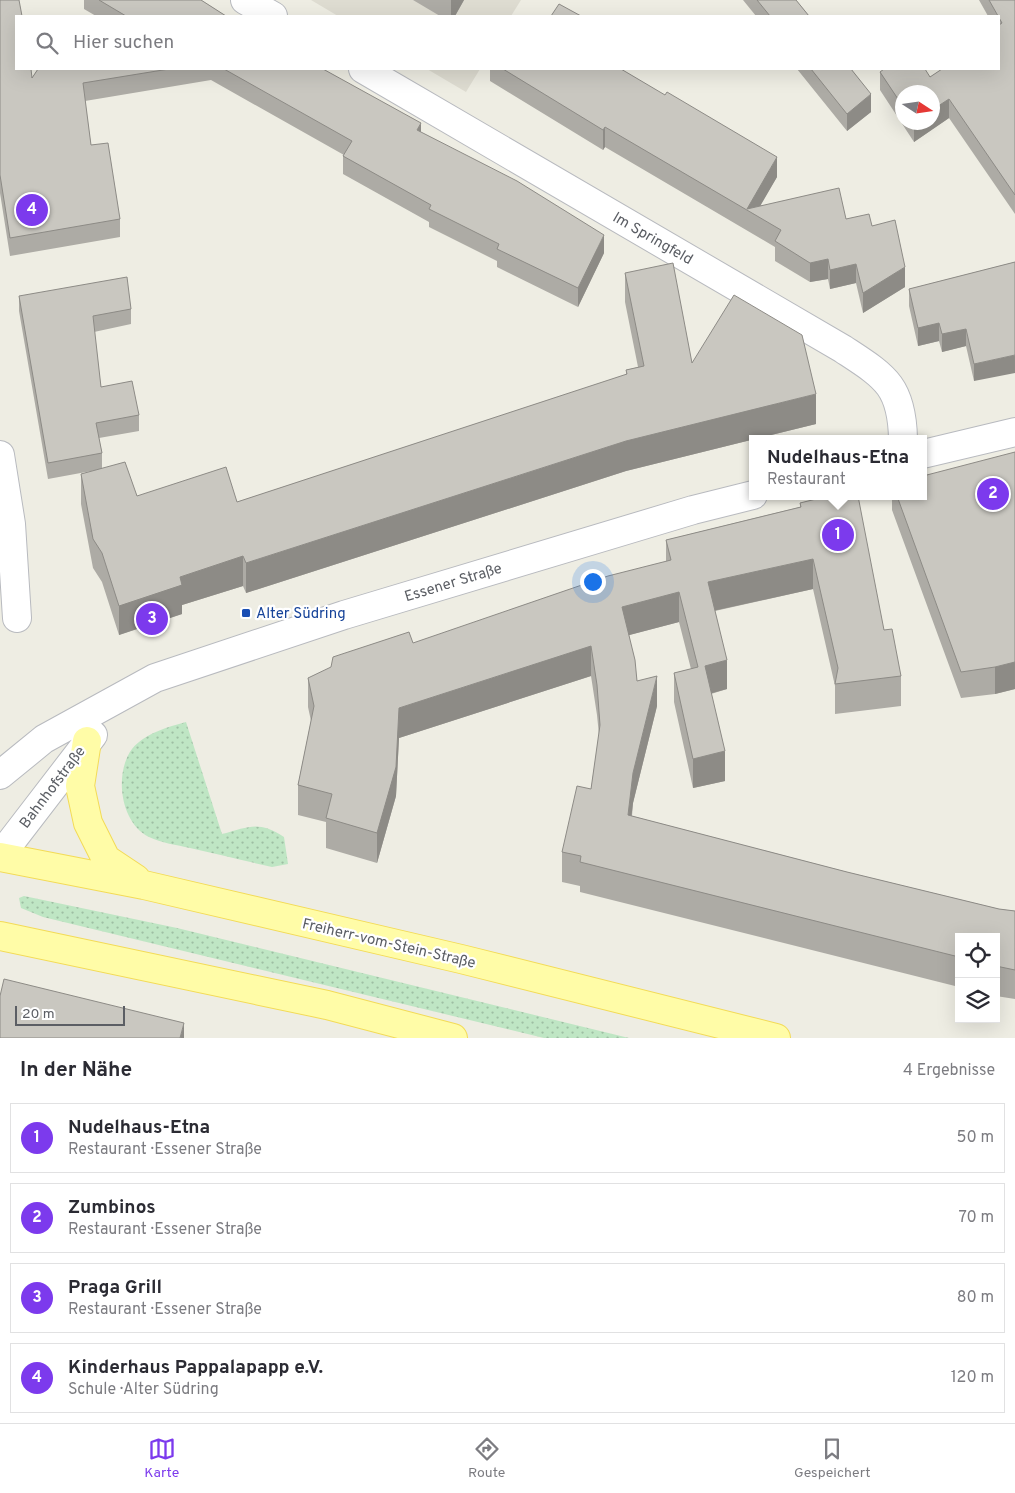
<!DOCTYPE html>
<html lang="de">
<head>
<meta charset="utf-8">
<style>
  :root { --surface:#fff; --page:#f2f2f3; --text:#2b2b33; --muted:#7c7c81; --line:#e1e1e2; --accent:#7c3aed }
  body { margin:0; font-family:Overpass,sans-serif; background:var(--page); color:var(--text) }
  .controls { position:absolute; right:15px; bottom:15px; display:grid; overflow:hidden; border-radius:0px; box-shadow:0 5px 20px #0002 }
  .controls button { width:45px; height:45px; display:grid; place-items:center; padding:0; border:0; border-bottom:1px solid var(--line); background:var(--surface); color:var(--text); font:25px sans-serif }
  .compass { position:absolute; left:895px; top:85px; width:45px; height:45px; border-radius:50%; background:var(--surface); box-shadow:0 5px 20px #0002; rotate:102deg }
  .scale { position:absolute; left:15px; bottom:12px; width:110px; box-sizing:border-box; padding-left:5px; border:2px solid #5b5e64; border-top:0; font-size:14px; line-height:18px; white-space:nowrap; color:#5b5e64; -webkit-text-stroke:4px #fff; paint-order:stroke }
  .you { position:absolute; left:592px; top:581px; width:18px; height:18px; margin:-12px; border:4px solid #fff; border-radius:50%; background:#1a73e8; box-shadow:0 0 0 8px #1a73e833 }
  .badge { display:grid; place-items:center; width:32px; height:32px; border-radius:50%; background:var(--accent); color:#fff; font-size:16px; font-weight:700 }
  .pin { position:absolute; translate:-50% -50%; border:2px solid #fff; box-shadow:0 1px 5px #0006 }
  .popup { position:absolute; left:749px; top:435px; width:178px; height:65px; box-sizing:border-box; display:grid; place-content:center; border-radius:0px; background:var(--surface); filter:drop-shadow(0 1px 4px #0005); font-size:16px; white-space:nowrap; color:var(--muted) }
  .popup b { font-size:19px; color:var(--text) }
  .popup::after { content:''; position:absolute; left:50%; top:100%; margin-left:-10px; border:10px solid transparent; border-top-color:var(--surface) }
  .list { margin:0; padding:0; list-style:none }
  h2 { display:flex; justify-content:space-between; align-items:center; height:65px; margin:0; padding:0 20px; font-size:21px }
  h2 small { font-size:16px; font-weight:400; color:var(--muted) }
  .list li { display:grid; grid-template-columns:32px 1fr auto; gap:15px; align-items:center; box-sizing:border-box; height:70px; margin:0 10px 10px; padding:0 10px; border:1px solid var(--line); border-radius:0px }
  .list b { display:block; font-size:19px; white-space:nowrap }
  .list p { margin:0; font-size:16px; white-space:nowrap; color:var(--muted) }
  .list em { font-size:16px; font-style:normal; color:var(--muted) }
  .icon { flex:none; width:28px; height:28px; fill:none; stroke:currentColor; stroke-width:2; stroke-linecap:round; stroke-linejoin:round }
  .map { position:relative; flex:none; width:1015px; height:1038px; overflow:hidden }
  .search { position:absolute; background:var(--surface); box-shadow:0 5px 20px #0002; left:15px; right:15px; top:15px; height:55px; display:flex; align-items:center; gap:12px; box-sizing:border-box; padding:0 18px; border-radius:0px; color:var(--muted); font-size:19px }
  .sheet { height:385px; background:var(--surface) }
  nav { display:flex; justify-content:space-around; align-items:center; box-sizing:border-box; height:70px; border-top:1px solid var(--line); background:var(--surface); font-size:14px; color:var(--muted) }
  nav a { display:grid; justify-items:center; gap:2px }
  nav .on { color:var(--accent) }
  .map>svg:first-child { display:block }
  .education { fill:#dedcd1 }
  .grass { fill:url(#grass-dots) }
  .lines { fill:none; stroke-linecap:round; stroke-linejoin:round }
  .minor-casing { stroke:#b8babf; stroke-width:30 }
  .primary-casing { stroke:#f3db57; stroke-width:30 }
  .minor { stroke:#fff; stroke-width:28 }
  .primary { stroke:#fffca7; stroke-width:28 }
  .wall { fill:#adaba5; fill-rule:evenodd }
  .shaded-wall { fill:#8d8b86 }
  .building { fill:#c9c7c0; stroke:#8d8b86 }
  .transit-dot { fill:#1a4fb4; stroke:#fff; stroke-width:2 }
  .labels { text-anchor:middle; stroke-width:4.5; stroke-linejoin:round; paint-order:stroke }
  .street-label { font-size:15px; fill:#5b5e64; stroke:#fff }
  .transit-label { font-size:15px; fill:#164399; stroke:#fff; text-anchor:start }
</style>
</head>
<body>
<div class="map">
<svg width="1015" height="1038" viewBox="0 0 1015 1038">
  <defs>
    <pattern id="grass-dots" width="8" height="8" patternUnits="userSpaceOnUse" patternTransform="scale(1.25)"><rect width="8" height="8" fill="#bfe6c4"/><path d="M2 2h.1M6 6h.1" fill="none" stroke="#9ebea3" stroke-width="1.8" stroke-linecap="round"/></pattern>
  </defs>
  <rect width="100%" height="100%" fill="#eeede3"/>
  <path class="education" d="M 311,0 L 521,0 L 511,16 L 338,16 Z
    M 427,69 L 480,69 L 466,92 Z"/>
  <path class="grass" d="M 186,722 L 222,834 C 249,827 258,820 284,837 L 288,864 L 272,867 C 245,861 217,854 190,848 C 177,845 161,843 149,837 C 120,823 114,773 132,749 C 145,733 168,727 186,722 Z
    M 24,896 L 177,928 L 629,1038 L 544,1038 L 43,917 L 21,908 L 19,898 Z"/>
  <g class="lines">
    <g class="minor-casing">
      <path id="minor" d="M 245,0 L 273,16
        M 363,69 L 843,349 C 884,376 902,385 903,439
        M 923,454 L 1015,432
        M 0,455 L 11,524 L 17,618
        M 0,775 L 44,739 L 155,678 L 344,615 L 693,510 L 753,495
        M 0,856 L 93,735"/>
    </g>
    <g class="primary-casing">
      <path id="primary" d="M 87,741 L 80,786 L 88,823 L 106,859 L 136,879
        M 0,857 L 144,885 L 461,959 L 776,1038
        M 0,936 L 327,1005 L 453,1038"/>
    </g>
    <use href="#minor" class="minor"/>
    <use href="#primary" class="primary"/>
  </g>
  <path class="wall" d="M 0,0 L 32,78 L 38,69 L 323,69 L 604,253 L 578,307 L 497,267 L 497,261 L 429,227 L 429,222 L 343,174 L 343,156 L 344,155 L 211,80 L 85,101 L 91,145 L 120,219 L 120,237 L 10,256 L 0,193 Z
    M 84,0 L 201,0 L 226,16 L 96,16 L 84,9 Z
    M 413,0 L 464,0 L 455,16 L 440,16 Z
    M 743,0 L 796,0 L 809,16 L 756,16 Z
    M 979,0 L 1015,0 L 1015,214 L 949,118 L 914,142 L 880,90 L 880,72 L 930,77 L 999,69 L 999,16 L 988,16 ZM 902,92 L 932,122 L 902,122 Z
    M 490,69 L 621,69 L 777,177 L 760,205 L 846,219 L 872,226 L 905,287 L 863,313 L 856,283 L 830,289 L 828,279 L 810,282 L 775,261 L 775,247 L 605,147 L 603,150 L 490,81 Z
    M 797,69 L 851,69 L 871,112 L 847,131 Z
    M 1015,262 L 974,381 L 966,346 L 942,352 L 939,341 L 918,346 L 909,306 L 909,289 Z
    M 625,273 L 692,363 L 816,424 L 626,471 L 246,593 L 243,586 L 182,605 L 182,614 L 119,635 L 102,582 L 93,568 L 81,504 L 81,474 L 97,470 L 48,479 L 19,311 L 19,296 L 131,309 L 131,324 L 94,332 L 101,387 L 139,415 L 139,431 L 99,438 L 102,453 L 102,469 L 137,496 L 237,502 L 626,375 L 626,370 L 638,367 L 625,302 Z
    M 1015,452 L 1015,689 L 995,694 L 961,698 L 892,510 L 892,496 L 923,496 Z
    M 800,503 L 884,630 L 901,676 L 901,706 L 835,714 L 835,686 L 813,589 L 715,611 L 727,689 L 711,694 L 725,781 L 693,788 L 674,702 L 674,673 L 691,669 L 679,622 L 629,635 L 637,681 L 657,706 L 633,803 L 632,816 L 847,872 L 999,909 L 1015,911 L 1015,999 L 996,996 L 996,937 L 959,937 L 959,987 L 580,892 L 580,886 L 562,882 L 562,852 L 591,789 L 599,735 L 597,715 L 591,676 L 399,738 L 396,796 L 377,863 L 326,848 L 326,822 L 298,815 L 298,785 L 311,721 L 308,707 L 308,678 L 666,562 L 666,540 L 800,507 Z"/>
  <path class="shaded-wall" d="M 451,0 L 464,0 L 455,16 L 451,16 Z
    M 871,94 L 871,112 L 847,131 L 847,114 Z
    M 949,99 L 949,118 L 914,142 L 914,123 L 932,122 L 932,110 Z
    M 421,123 L 421,141 L 417,130 Z
    M 605,127 L 605,147 L 603,150 L 603,130 Z
    M 777,157 L 777,177 L 755,215 L 747,209 Z
    M 604,235 L 604,253 L 578,307 L 578,288 Z
    M 828,259 L 828,279 L 810,282 L 810,263 Z
    M 856,264 L 856,283 L 830,289 L 830,270 Z
    M 905,267 L 905,287 L 863,313 L 863,293 Z
    M 939,323 L 939,341 L 918,346 L 918,328 Z
    M 966,329 L 966,346 L 942,352 L 942,334 Z
    M 1015,355 L 1015,373 L 974,381 L 974,364 Z
    M 816,394 L 816,424 L 626,471 L 246,593 L 246,563 L 626,441 Z
    M 243,556 L 243,586 L 182,605 L 182,614 L 119,635 L 119,606 L 180,577 Z
    M 813,559 L 813,589 L 708,612 L 708,582 Z
    M 679,592 L 679,622 L 622,637 L 622,607 Z
    M 591,646 L 591,676 L 399,738 L 396,796 L 377,863 L 377,833 L 399,708 Z
    M 727,660 L 727,689 L 705,695 L 705,666 Z
    M 1015,662 L 1015,689 L 995,694 L 995,667 Z
    M 657,676 L 657,706 L 633,803 L 628,845 L 628,815 L 633,773 Z
    M 725,751 L 725,781 L 693,788 L 693,759 Z
    M 184,1023 L 184,1038 L 180,1038 Z"/>
  <path class="building" d="M 0,0 L 19,0 L 22,16 L 16,16 L 16,69 L 31,69 L 32,78 L 38,69 L 169,69 L 83,83 L 91,145 L 108,143 L 120,219 L 10,238 L 0,175 Z
    M 99,0 L 201,0 L 226,16 L 126,16 Z
    M 757,0 L 796,0 L 809,16 L 770,16 Z
    M 989,0 L 1015,0 L 1015,195 L 949,99 L 932,110 L 932,92 L 902,92 L 902,105 L 880,72 L 884,69 L 925,69 L 930,77 L 942,69 L 999,69 L 999,25 L 1002,23 Z
    M 559,4 L 581,16 L 551,16 Z
    M 224,69 L 323,69 L 421,123 L 417,130 L 517,181 L 604,235 L 578,288 L 497,249 L 499,244 L 429,209 L 431,205 L 343,156 L 352,141 Z
    M 503,69 L 621,69 L 665,95 L 667,92 L 777,157 L 747,209 L 839,188 L 846,219 L 869,214 L 872,226 L 895,220 L 905,267 L 863,293 L 856,264 L 830,270 L 828,259 L 810,263 L 775,241 L 781,230 L 605,127 L 603,130 Z
    M 811,69 L 851,69 L 871,94 L 847,114 Z
    M 1015,262 L 1015,355 L 974,364 L 966,329 L 942,334 L 939,323 L 918,328 L 909,289 Z
    M 673,263 L 692,363 L 734,295 L 802,335 L 816,394 L 626,441 L 246,563 L 243,556 L 180,577 L 182,585 L 119,606 L 102,553 L 93,539 L 81,474 L 125,462 L 137,496 L 226,467 L 237,502 L 627,374 L 626,370 L 644,366 L 625,273 Z
    M 127,277 L 131,309 L 93,316 L 101,387 L 132,381 L 139,415 L 96,423 L 102,453 L 48,463 L 19,296 Z
    M 1015,452 L 1015,662 L 995,667 L 961,672 L 897,496 L 923,496 L 923,476 Z
    M 828,496 L 858,496 L 884,630 L 892,629 L 901,676 L 835,684 L 838,668 L 813,559 L 708,582 L 727,660 L 705,666 L 725,751 L 693,759 L 674,673 L 698,667 L 679,592 L 622,607 L 635,660 L 637,681 L 657,676 L 633,773 L 628,815 L 847,872 L 999,909 L 1015,911 L 1015,970 L 996,966 L 996,937 L 959,937 L 959,957 L 580,862 L 581,856 L 562,852 L 577,786 L 591,789 L 600,725 L 597,685 L 591,646 L 399,708 L 396,767 L 377,833 L 326,818 L 332,794 L 298,785 L 314,706 L 308,678 L 331,667 L 333,657 L 409,632 L 413,643 L 608,576 L 671,560 L 666,540 L 801,507 L 800,503 Z
    M 4,979 L 184,1023 L 180,1038 L 0,1038 L 0,996 Z"/>
  <rect class="transit-dot" x="241" y="608" width="10" height="10" rx="2.5"/>
  <g class="labels">
    <g class="street-label">
      <text transform="translate(653 238) rotate(30)" y="5">Im Springfeld</text>
      <text transform="translate(453 582) rotate(-17)" y="5">Essener Straße</text>
      <text transform="translate(52 787) rotate(-53)" y="5">Bahnhofstraße</text>
      <text transform="translate(389 943) rotate(13)" y="5">Freiherr-vom-Stein-Straße</text>
    </g>
    <g class="transit-label">
      <text x="256" y="618">Alter Südring</text>
    </g>
  </g>
</svg>
<div class="controls">
<button><svg class="icon" aria-label="locate" viewBox="0 0 24 24"><circle cx="12" cy="12" r="6"/><path d="M12 2v4M12 18v4M2 12h4M18 12h4"/></svg></button>
<button><svg class="icon" aria-label="layers" viewBox="0 0 24 24"><path d="M12 4l9 5-9 5-9-5zM3 14l9 5 9-5"/></svg></button>
</div>
<svg class="compass" viewBox="-18 -18 36 36"><path d="M0-13l5 13h-10z" fill="#e53935"/><path d="M0 13l5-13h-10z" fill="#7c7c81"/></svg>
<div class="scale">20 m</div>
<div class="you"></div>
<div class="pin badge" style="left:838px;top:535px">1</div>
<div class="popup"><b>Nudelhaus-Etna</b>Restaurant</div>
<div class="pin badge" style="left:993px;top:494px">2</div>
<div class="pin badge" style="left:152px;top:619px">3</div>
<div class="pin badge" style="left:32px;top:210px">4</div>
<div class="search"><svg class="icon" aria-label="search" viewBox="0 0 24 24"><circle cx="10" cy="10" r="6"/><path d="M15 15l6 6"/></svg>Hier suchen</div>
</div>
<section class="sheet">
<h2>In der Nähe<small>4 Ergebnisse</small></h2>
<ul class="list">
<li><span class="badge">1</span><div><b>Nudelhaus-Etna</b><p>Restaurant · Essener Straße</p></div><em>50 m</em></li>
<li><span class="badge">2</span><div><b>Zumbinos</b><p>Restaurant · Essener Straße</p></div><em>70 m</em></li>
<li><span class="badge">3</span><div><b>Praga Grill</b><p>Restaurant · Essener Straße</p></div><em>80 m</em></li>
<li><span class="badge">4</span><div><b>Kinderhaus Pappalapapp e.V.</b><p>Schule · Alter Südring</p></div><em>120 m</em></li>
</ul>
</section>
<nav>
<a class="on"><svg class="icon" aria-label="map" viewBox="0 0 24 24"><path d="M3 6l6-2 6 2 6-2v14l-6 2-6-2-6 2zM9 4v14M15 6v14"/></svg>Karte</a>
<a><svg class="icon" aria-label="directions" viewBox="0 0 24 24"><path d="M12 3l9 9-9 9-9-9zM9 14v-3h6M13 9l2 2-2 2"/></svg>Route</a>
<a><svg class="icon" aria-label="saved" viewBox="0 0 24 24"><path d="M7 4h10v16l-5-4-5 4z"/></svg>Gespeichert</a>
</nav>
</body>
</html>
